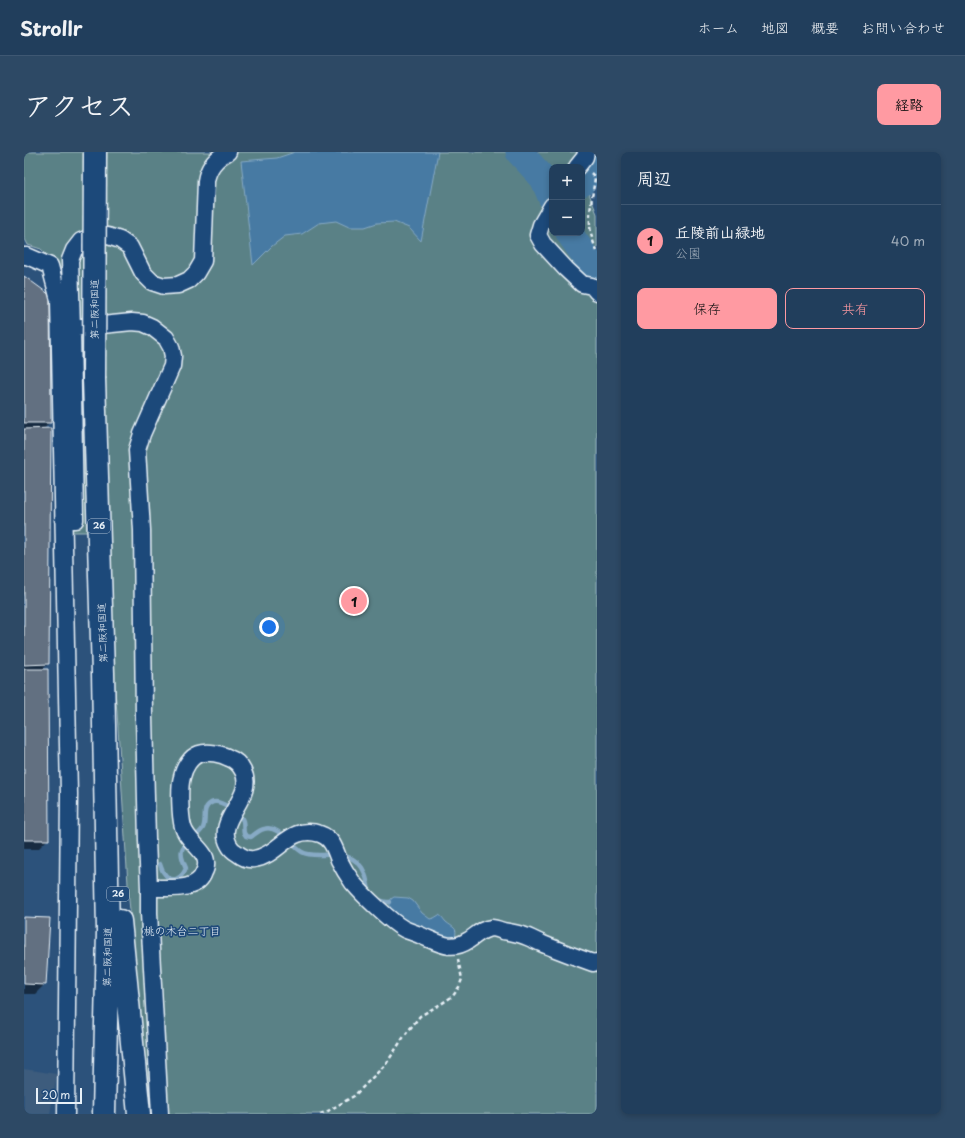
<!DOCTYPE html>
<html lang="ja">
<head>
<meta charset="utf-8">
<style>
  :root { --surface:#213e5c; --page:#2d4965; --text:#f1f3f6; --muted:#a2aebb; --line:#3e5772; --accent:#ff9aa2 }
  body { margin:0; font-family:"Playpen Sans","Klee One",sans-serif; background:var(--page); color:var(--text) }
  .controls { position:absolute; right:12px; top:12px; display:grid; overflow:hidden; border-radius:8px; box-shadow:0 2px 6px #0003 }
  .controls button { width:36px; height:36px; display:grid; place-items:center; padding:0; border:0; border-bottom:1px solid var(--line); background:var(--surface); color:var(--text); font:20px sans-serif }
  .scale { position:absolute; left:12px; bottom:10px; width:46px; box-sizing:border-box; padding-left:4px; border:2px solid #e8f1f8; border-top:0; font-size:11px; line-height:14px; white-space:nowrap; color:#e8f1f8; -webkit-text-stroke:3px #1f4a7a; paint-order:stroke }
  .you { position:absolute; left:245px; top:475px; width:14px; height:14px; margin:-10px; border:3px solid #fff; border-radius:50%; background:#1a73e8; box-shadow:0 0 0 6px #1a73e833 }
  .badge { display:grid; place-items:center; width:26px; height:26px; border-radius:50%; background:var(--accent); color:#111; font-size:13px; font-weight:700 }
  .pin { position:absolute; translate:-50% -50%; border:2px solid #fff; box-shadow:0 1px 4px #0006 }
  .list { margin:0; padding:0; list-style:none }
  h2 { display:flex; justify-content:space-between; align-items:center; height:52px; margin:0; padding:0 16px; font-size:17px }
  h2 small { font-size:13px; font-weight:400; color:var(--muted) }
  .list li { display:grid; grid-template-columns:26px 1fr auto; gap:12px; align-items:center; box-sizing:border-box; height:72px; padding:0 16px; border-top:1px solid var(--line) }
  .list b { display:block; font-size:15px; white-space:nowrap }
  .list p { margin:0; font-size:13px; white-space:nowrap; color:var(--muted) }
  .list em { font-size:13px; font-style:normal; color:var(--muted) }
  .actions { display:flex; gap:8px; padding:12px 16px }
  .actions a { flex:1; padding:9px 0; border:1px solid var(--accent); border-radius:8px; text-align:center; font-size:14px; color:var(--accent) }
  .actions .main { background:var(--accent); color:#111 }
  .map { position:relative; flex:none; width:573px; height:962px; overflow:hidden; border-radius:8px }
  header { display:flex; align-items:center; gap:24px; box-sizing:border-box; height:56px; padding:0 20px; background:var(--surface); border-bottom:1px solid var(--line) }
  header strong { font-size:19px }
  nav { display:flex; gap:22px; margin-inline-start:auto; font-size:14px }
  .intro { display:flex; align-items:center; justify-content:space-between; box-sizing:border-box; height:96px; padding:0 24px }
  h1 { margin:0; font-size:28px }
  .button { padding:10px 18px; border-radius:8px; background:var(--accent); color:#111; font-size:14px; font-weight:700 }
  main { display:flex; gap:24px; padding:0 24px }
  aside { flex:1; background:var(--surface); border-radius:8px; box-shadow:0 2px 6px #0003 }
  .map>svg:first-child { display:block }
  .built { fill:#3c5b7d }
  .green { fill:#5a8186; stroke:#a1b9bf }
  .water { fill:#467aa3; stroke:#87aac5 }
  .shadow { fill:#0007 }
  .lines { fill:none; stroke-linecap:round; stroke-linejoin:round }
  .stream { stroke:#87aac5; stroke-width:4.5 }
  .river { stroke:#467aa3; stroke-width:27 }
  .building { fill:#627081; stroke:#e8f1f8 }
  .minor-casing { stroke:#e8f1f8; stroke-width:19 }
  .highway-casing { stroke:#e8f1f8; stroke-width:25 }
  .path { stroke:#e8f1f8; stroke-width:2.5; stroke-dasharray:4 3; stroke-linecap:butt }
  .minor { stroke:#1f4a7a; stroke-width:16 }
  .highway { stroke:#1f4a7a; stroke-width:22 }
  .highway-bridge-casing { stroke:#e8f1f8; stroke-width:25; stroke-linecap:butt }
  .highway-bridge { stroke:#1f4a7a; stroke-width:22 }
  .labels { text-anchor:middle; stroke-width:3.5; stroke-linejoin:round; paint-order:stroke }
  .shield { fill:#1f4a7a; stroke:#acbfd2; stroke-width:1 }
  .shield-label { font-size:9px; font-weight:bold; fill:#e8f1f8 }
  .street-label { font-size:10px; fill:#e8f1f8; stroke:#1f4a7a }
  .neighbourhood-label { font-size:11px; fill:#e8f1f8; stroke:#1f4a7a }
</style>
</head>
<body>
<header>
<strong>Strollr</strong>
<nav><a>ホーム</a><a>地図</a><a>概要</a><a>お問い合わせ</a></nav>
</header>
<div class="intro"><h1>アクセス</h1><a class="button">経路</a></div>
<main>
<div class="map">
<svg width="573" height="962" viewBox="0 0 573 962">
  <rect width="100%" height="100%" fill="#2c527b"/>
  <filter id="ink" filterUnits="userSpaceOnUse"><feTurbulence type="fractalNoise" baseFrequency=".025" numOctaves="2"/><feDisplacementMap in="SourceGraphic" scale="8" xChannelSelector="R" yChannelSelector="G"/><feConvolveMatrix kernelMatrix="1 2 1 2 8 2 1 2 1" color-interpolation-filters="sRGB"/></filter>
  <g filter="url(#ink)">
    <path class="built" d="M 0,917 L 33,922 L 26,962 L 0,962 Z"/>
    <path class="green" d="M 0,0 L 558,0 L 554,15 L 528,15 L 528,81 L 558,81 L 558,24 L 573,62 L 573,962 L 128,962 L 127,951 L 122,921 L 105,748 L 93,560 L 89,518 L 84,380 L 46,380 L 38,125 L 32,112 L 17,97 L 4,93 L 0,85 Z"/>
    <path class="water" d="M 271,0 L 414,0 L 397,89 L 385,76 L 370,70 L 353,71 L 341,75 L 325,75 L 312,69 L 295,71 L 278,82 L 261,84 L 248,94 L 229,113 L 217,9 L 253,6 Z
      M 370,745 L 384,746 L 389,749 L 398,761 L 406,767 L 410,766 L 415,763 C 419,765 419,767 422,770 C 429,776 434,775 431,786 L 426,788 L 378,771 L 366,758 L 366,750 L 367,747 Z"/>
    <path class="shadow" d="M 0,125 L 26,270 L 19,278 L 24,512 L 18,518 L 24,687 L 14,697 L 0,697 Z
      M 0,766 L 21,832 L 11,842 L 0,842 Z"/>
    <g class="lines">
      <path class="stream" d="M 316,703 C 338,706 343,721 345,741
        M 136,712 C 137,715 138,719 140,721 C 148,733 158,726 162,716 C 160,711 156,704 158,698 C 160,690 174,685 179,676 C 183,668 177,656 187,651 C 195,646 217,661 219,669 C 220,673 219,678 220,681 L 222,684 L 227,685 C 231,682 235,678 240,677 C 254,672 267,694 278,700 C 287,705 299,702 309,703
        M 354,748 L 362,750 L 366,750"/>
      <path class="river" d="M 495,0 L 519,26 L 528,47
        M 558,31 L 569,13 L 570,0
        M 545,81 L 573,121"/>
    </g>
    <path class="building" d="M 0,124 L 26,143 L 27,271 L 0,271 Z
      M 27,276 L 25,512 L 0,513 L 0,277 Z
      M 0,517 L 24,517 L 25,688 L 0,688 Z
      M 0,765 L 26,766 L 22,833 L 0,832 Z"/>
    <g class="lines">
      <g class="minor-casing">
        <path id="minor" d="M 553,15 L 561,5 L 562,0
          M 528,54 L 517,73 L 514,83 L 519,92 L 542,117 L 558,132 L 568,134 L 573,140
          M 0,104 L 3,104 L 26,114 L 35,148 L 45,642 L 42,962
          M 48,176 L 46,108 L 50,98 L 57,89 L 67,85 L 84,84 L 96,88 L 106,95 L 119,121 L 128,130 L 140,134 L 154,133 L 165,128 L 172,121 L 179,109 L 182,29 C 184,16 192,6 204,0
          M 39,368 L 51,368 L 48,176 L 108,170 L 119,171 L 128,175 L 142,186 L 147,195 L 149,204 L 148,214 L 118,282 L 113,298 L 118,378 L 120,565 L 123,688 L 125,736 L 125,761 L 136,962
          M 125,736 C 143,735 173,741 180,720 C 183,715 183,707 179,702 C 173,693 162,686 159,675 C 156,664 155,635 158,625 C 160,616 166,605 175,602 C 184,599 198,602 205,606 C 211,608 216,613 219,619 C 232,646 190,667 205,693 C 207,697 209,699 213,701 C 218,705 224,708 230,707 C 256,703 265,672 296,682 C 308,686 311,697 315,708 C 319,716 324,724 329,731 C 339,743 367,770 380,777 C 386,780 392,781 398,784 C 415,791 427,800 445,788 C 453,783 457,777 468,776 C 471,776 476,778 479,779 C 485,780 492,781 498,783 C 505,785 512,789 519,792 C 536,799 552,805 569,811 L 573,810"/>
      </g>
      <g class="highway-casing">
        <path id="highway" d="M 70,227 L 79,521 L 84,779 L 80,962
          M 96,769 L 115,962"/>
      </g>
      <path class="path" d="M 567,21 L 571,25 C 568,52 560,72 573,99
        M 296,962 L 304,959 L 330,944 L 362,912 L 381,883 L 396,864 L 417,852 L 429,844 L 435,835 L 438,827 L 434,807"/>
      <use href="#minor" class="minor"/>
      <use href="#highway" class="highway"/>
      <g class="highway-bridge-casing">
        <path id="highway-bridge" d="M 70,227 L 71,0"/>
      </g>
      <use href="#highway-bridge" class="highway-bridge"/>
    </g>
  </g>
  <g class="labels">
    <g class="shield">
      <rect x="64" y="367" width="22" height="14" rx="3"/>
      <rect x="83" y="735" width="22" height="14" rx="3"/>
    </g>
    <g class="shield-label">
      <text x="75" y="377">26</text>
      <text x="94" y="745">26</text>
    </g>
    <g class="street-label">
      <text transform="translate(70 157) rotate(-90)" y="4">第二阪和国道</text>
      <text transform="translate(78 481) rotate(-92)" y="4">第二阪和国道</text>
      <text transform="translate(83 805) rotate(-89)" y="4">第二阪和国道</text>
    </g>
    <g class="neighbourhood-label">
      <text x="158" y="783">桃の木台二丁目</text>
    </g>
  </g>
</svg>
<div class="controls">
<button>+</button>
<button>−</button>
</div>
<div class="scale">20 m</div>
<div class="you"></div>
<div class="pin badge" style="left:330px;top:449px">1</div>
</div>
<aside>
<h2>周辺<small></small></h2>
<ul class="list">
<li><span class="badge">1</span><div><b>丘陵前山緑地</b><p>公園</p></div><em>40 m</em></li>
</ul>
<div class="actions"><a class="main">保存</a><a>共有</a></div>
</aside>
</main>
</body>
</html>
